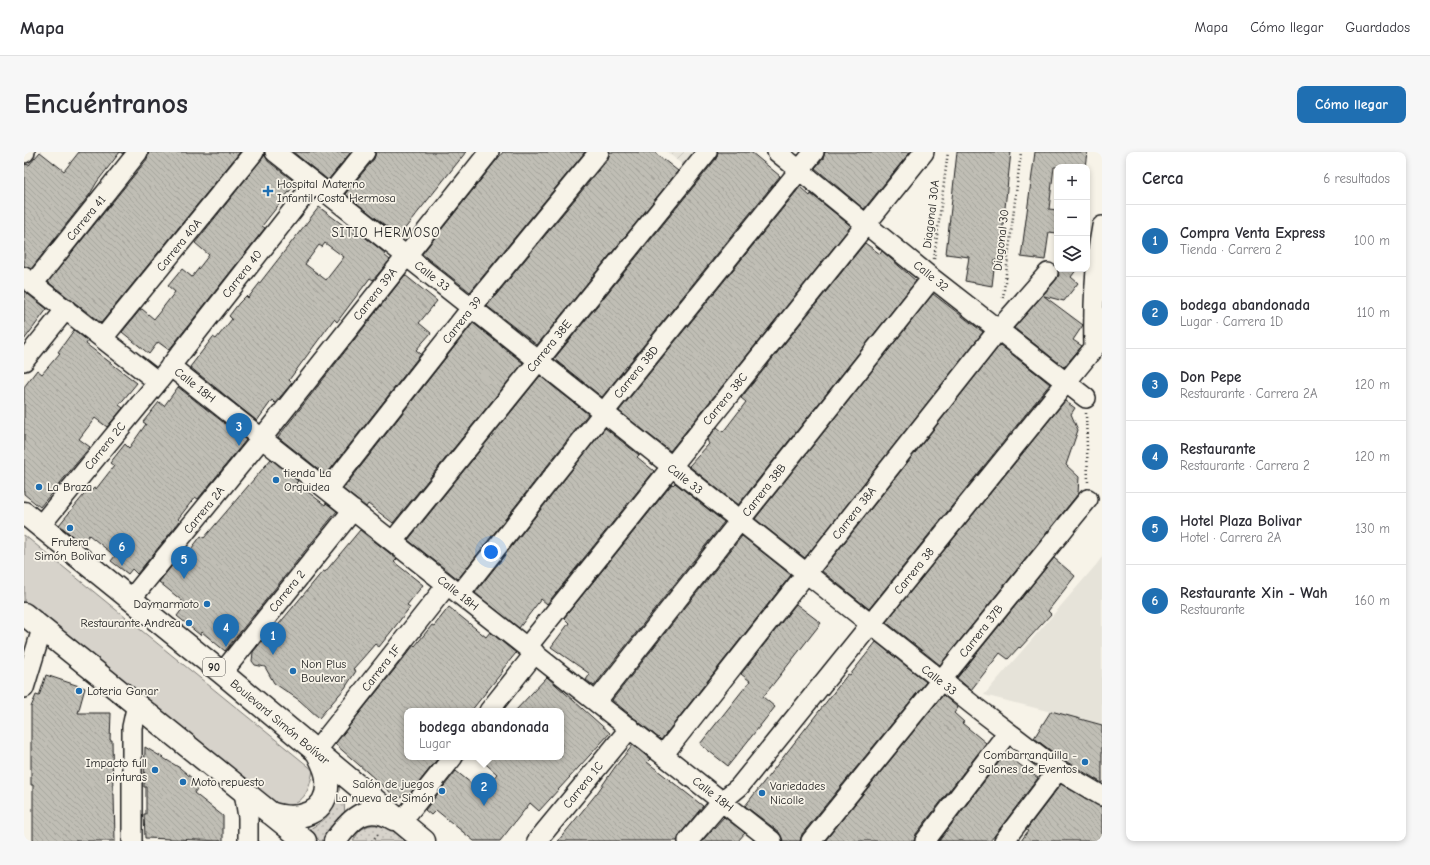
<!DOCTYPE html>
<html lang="es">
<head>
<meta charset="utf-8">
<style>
  :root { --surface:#fff; --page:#f7f7f7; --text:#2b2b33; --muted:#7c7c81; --line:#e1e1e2; --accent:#1f6fb2 }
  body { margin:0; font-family:"Comic Neue",sans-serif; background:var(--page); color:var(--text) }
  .controls { position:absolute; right:12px; top:12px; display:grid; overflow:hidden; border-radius:8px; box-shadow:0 2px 6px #0003 }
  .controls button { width:36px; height:36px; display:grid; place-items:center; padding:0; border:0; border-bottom:1px solid var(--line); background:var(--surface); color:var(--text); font:20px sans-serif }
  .you { position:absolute; left:467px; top:400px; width:14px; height:14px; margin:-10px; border:3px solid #fff; border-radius:50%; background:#1a73e8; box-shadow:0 0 0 6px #1a73e833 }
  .badge { display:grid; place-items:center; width:26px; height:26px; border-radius:50%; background:var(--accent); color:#fff; font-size:13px; font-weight:700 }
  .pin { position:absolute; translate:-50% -33px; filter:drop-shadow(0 1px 2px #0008) }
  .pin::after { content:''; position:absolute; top:21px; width:14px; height:12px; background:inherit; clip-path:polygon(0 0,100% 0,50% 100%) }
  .popup { position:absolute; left:380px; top:556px; width:160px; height:52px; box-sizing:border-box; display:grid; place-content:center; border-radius:8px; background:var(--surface); filter:drop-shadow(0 1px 3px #0005); font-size:13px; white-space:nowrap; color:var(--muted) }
  .popup b { font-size:15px; color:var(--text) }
  .popup::after { content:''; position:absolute; left:50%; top:100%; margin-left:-8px; border:8px solid transparent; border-top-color:var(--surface) }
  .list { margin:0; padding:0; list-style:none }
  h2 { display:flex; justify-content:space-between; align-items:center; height:52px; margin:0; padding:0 16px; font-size:17px }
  h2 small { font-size:13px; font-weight:400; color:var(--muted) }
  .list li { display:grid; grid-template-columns:26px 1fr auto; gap:12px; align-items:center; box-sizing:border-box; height:72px; padding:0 16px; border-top:1px solid var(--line) }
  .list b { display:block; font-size:15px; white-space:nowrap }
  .list p { margin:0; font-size:13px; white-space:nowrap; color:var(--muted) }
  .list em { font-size:13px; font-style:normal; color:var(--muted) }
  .icon { flex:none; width:22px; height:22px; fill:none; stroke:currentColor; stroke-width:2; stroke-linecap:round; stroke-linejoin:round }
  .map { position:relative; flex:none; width:1078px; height:689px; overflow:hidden; border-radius:8px }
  header { display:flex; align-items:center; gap:24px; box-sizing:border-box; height:56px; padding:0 20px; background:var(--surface); border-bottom:1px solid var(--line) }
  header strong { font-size:19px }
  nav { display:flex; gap:22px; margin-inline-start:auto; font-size:14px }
  .intro { display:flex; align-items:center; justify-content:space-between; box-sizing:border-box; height:96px; padding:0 24px }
  h1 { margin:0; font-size:28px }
  .button { padding:10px 18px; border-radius:8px; background:var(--accent); color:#fff; font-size:14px; font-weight:700 }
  main { display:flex; gap:24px; padding:0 24px }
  aside { flex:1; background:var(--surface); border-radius:8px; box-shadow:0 2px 6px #0003 }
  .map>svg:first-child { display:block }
  .built { fill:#e6e3d9 }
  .industrial { fill:url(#industrial-furrows) }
  .grass { fill:url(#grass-dots); stroke:#7a7874 }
  .park { fill:#d7d3cb; stroke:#7a7874 }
  .building { fill:url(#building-back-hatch); stroke:#1c1c1c; fill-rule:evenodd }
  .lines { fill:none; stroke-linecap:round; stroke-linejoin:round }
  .minor-casing { stroke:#1c1c1c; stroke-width:22 }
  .highway-casing { stroke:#1c1c1c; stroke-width:25 }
  .path { stroke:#1c1c1c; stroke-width:2.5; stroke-dasharray:1 3; stroke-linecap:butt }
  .minor { stroke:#f7f3e8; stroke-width:19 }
  .highway { stroke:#f7f3e8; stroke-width:22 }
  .poi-dot { fill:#1f6fb2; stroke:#f7f3e8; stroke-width:1.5 }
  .labels { text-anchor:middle; stroke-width:3.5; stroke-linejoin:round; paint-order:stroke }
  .shield { fill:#f7f3e8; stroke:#5e5c59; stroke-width:1 }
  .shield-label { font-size:11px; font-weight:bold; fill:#1c1c1c }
  .poi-label { font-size:12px; fill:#1c1c1c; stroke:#f7f3e8; text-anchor:start }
  .street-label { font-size:12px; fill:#1c1c1c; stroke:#f7f3e8 }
  .neighbourhood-label { font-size:13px; letter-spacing:1px; fill:#1c1c1c; stroke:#f7f3e8 }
</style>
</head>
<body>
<header>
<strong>Mapa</strong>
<nav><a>Mapa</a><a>Cómo llegar</a><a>Guardados</a></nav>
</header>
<div class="intro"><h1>Encuéntranos</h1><a class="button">Cómo llegar</a></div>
<main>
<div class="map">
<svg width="1078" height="689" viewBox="0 0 1078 689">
  <defs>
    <pattern id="industrial-furrows" width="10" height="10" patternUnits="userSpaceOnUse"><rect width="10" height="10" fill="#e6e3d9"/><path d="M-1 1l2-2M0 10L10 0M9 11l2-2" fill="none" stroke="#c5c2ba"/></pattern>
    <pattern id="grass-dots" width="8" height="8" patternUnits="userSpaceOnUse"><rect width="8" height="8" fill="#d7d3cb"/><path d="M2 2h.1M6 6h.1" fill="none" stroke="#b8b5ae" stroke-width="1.8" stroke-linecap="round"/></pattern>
    <pattern id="building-back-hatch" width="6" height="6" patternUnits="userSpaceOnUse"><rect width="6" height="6" fill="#c0beb5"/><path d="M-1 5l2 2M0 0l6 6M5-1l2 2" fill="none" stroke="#a4a39b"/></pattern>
  </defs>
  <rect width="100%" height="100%" fill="#f7f3e8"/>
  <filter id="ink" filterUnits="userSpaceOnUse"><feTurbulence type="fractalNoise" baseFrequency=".025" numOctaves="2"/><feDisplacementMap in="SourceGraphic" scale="8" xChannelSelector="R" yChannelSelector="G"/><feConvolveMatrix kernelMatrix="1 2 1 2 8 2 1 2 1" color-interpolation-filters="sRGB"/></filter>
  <g filter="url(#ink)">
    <path class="built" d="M 1078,405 L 1078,573 L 960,543 L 1072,413 Z"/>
    <path class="industrial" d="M 643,0 L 671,0 L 660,14 Z"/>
    <path class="grass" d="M 313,643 L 320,649 L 321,664 L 301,689 L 296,689 L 284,678 C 303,667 306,665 313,643 Z
      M 346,673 C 362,672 371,680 383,689 L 329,689 L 336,678 Z"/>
    <path class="park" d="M 0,383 L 289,618 C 285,640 280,653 256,656 L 0,453 Z"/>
    <path class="building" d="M 16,0 L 40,19 L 55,0 L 100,0 L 99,2 L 96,0 L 73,30 L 66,42 L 7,117 L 0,114 L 0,12 L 5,13 Z
      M 125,0 L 216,0 L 77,171 L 24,130 L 116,16 L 123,7 Z
      M 269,0 L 327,0 L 304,28 Z
      M 352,0 L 442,0 L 375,84 L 321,42 L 350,7 Z
      M 479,0 L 561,0 L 446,140 L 398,102 Z
      M 586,0 L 630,0 L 654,19 L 513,193 L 463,154 L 584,7 Z
      M 694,0 L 727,0 L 756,24 L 578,245 L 530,207 L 692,7 Z
      M 801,0 L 886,0 L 840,57 L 791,16 L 799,7 Z
      M 933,0 L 987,0 L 976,102 L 974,108 L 971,108 L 968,134 L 941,129 L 945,105 L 922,102 Z
      M 1011,0 L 1063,0 L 1061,15 L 1030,15 L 1025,57 L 1033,58 L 1033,81 L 1025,80 L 1021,108 L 997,105 Z
      M 241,3 L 244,9 L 272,31 L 238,74 L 241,76 L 145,198 L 134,190 L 125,202 L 98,180 L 116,158 L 118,157 L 130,167 L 151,140 L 144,134 L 158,117 L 168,125 L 185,103 L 171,91 Z
      M 776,35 L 786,44 L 787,42 L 827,74 L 646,299 L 595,259 Z
      M 295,55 L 331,82 L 333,79 L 361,101 L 360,103 L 366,108 L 349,128 L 346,126 L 313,170 L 310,167 L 265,228 L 268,231 L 251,251 L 248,248 L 233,269 L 166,215 L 189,185 L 192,187 L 208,167 L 205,164 L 215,151 L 222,144 L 224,146 ZM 301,91 L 320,105 L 302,128 L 281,112 L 295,93 L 298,95 Z
      M 841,91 L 856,102 L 858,99 L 892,129 L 714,353 L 665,314 L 685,292 L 683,288 L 693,275 L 699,280 L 722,250 L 717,246 Z
      M 1034,117 L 1053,117 L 1047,125 L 1054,131 L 1040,149 L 1020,144 L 1059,173 L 1049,188 L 1058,194 L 1040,215 L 990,176 L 1032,128 L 1035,123 Z
      M 381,123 L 413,149 L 395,171 L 407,181 L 392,198 L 397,202 L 302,323 L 254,285 Z
      M 0,139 L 23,157 L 0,188 Z
      M 909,142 L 959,180 L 781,406 L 731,367 Z
      M 449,171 L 499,211 L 369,371 L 344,352 L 342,355 L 319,337 Z
      M 50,178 L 64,189 L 62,192 L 113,231 L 95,253 L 99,256 L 83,275 L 71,266 L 55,287 L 66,295 L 16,355 L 0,342 L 0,235 L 13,218 L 18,222 L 36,201 L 34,200 Z
      M 976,193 L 1026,232 L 845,457 L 798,419 Z
      M 516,224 L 564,262 L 434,427 L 384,388 Z
      M 154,235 L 222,288 L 174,347 L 171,345 L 154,367 L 156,369 L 113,422 L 108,417 L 104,422 L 87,409 L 91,404 L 65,383 L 58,392 L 35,373 L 64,338 L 66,340 L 70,336 L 72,337 L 90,314 L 86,311 L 101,292 L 105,296 L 122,272 L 119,270 L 135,250 L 140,254 Z
      M 1041,249 L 1051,256 L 1047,262 L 1054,278 L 1042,313 L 1055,325 L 1054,342 L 916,513 L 862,470 Z
      M 581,276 L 615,303 L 613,305 L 630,319 L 523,452 L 517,447 L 495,476 L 451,441 Z
      M 247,307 L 274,329 L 272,331 L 301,353 L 302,351 L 313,359 L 201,499 L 178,480 L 176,483 L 153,464 L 162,452 L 135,430 L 157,402 L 161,405 L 177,384 L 180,386 Z
      M 651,331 L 700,370 L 570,534 L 562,528 L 566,522 L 527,495 L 545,471 L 540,466 L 648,332 L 649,333 Z
      M 336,378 L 373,407 L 370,410 L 399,433 L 383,453 L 386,455 L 370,476 L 355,495 L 351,492 L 338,507 L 329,517 L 332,519 L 321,536 L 295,566 L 275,548 L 250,531 L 241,515 L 231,513 L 228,509 L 229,500 L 248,477 L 250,478 L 299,419 L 301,420 Z
      M 718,384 L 767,423 L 637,588 L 588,548 Z
      M 1030,406 L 1051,424 L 1024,459 L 1027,462 L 996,496 L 995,495 L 984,507 L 976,501 L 947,538 L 933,526 Z
      M 772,452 L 797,471 L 739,545 L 751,555 L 704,614 L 676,592 L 726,529 L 717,522 Z
      M 425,455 L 462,485 L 466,480 L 492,501 L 478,518 L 479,519 L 447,559 L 383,559 L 383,605 L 415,605 L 384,644 L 381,641 L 375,648 L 311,592 L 390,493 L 391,494 L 408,473 L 410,474 Z
      M 852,490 L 902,530 L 778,682 L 776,689 L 759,689 L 755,680 L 721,654 L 824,522 L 826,523 Z
      M 22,523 L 61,536 L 54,561 L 87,561 L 86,588 L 88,588 L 89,642 L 90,642 L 91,689 L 9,689 L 9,633 L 7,633 L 7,555 L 12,543 L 15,544 Z
      M 523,525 L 586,581 L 515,659 L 506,651 L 476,689 L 450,689 L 412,658 L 407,663 L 401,658 L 432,619 L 458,640 L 473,622 L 454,605 L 537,605 L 537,559 L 491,559 Z
      M 919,543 L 934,556 L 930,561 L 940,570 L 938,571 L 962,591 L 892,682 L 890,689 L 801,689 Z
      M 1027,559 L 1078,573 L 1078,631 L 1038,607 L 1010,586 Z
      M 609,593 L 626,607 L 623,610 L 679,654 L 656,682 L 653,689 L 534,689 L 573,641 L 591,615 Z
      M 121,595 L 156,616 L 176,633 L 170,641 L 199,664 L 199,689 L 121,686 L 120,662 L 122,662 L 122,635 L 120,635 Z
      M 981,602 L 1014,626 L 971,683 L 966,689 L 915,689 Z
      M 1037,632 L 1078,655 L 1078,689 L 997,689 L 1004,679 L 1002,678 Z
      M 700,665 L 721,681 L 714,689 L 678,689 Z"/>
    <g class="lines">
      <g class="minor-casing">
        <path id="minor" d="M 251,0 L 950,554 L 1034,618 L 1078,644
          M 753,0 L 908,126 L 1062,246
          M 0,1 L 1,0
          M 306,43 L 341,0
          M 0,125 L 134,230
          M 9,132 L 114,0
          M 79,186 L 230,0
          M 1070,195 C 1069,154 1070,115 1078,74
          M 0,209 L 42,157
          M 146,214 L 748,689
          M 304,338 L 448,155 L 575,0
          M 16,374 L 134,230 L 290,31
          M 369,389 L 683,0
          M 436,442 L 580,260 L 790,0
          M 107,447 L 238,286 L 465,0
          M 503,495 L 900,0
          M 198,521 L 329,358
          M 0,536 L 18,477
          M 572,550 L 908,126
          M 465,559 L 511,501
          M 292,599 L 423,433
          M 639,603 L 975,177 L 1024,121
          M 220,640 L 224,665 L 224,689
          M 378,671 L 385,660 L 429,605
          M 108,689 L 108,575 L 113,552
          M 513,689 L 606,576
          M 664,689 L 698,649 L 715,635 L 1078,186
          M 787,689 L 1064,347
          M 901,689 L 984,580
          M 980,689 L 1034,618"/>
      </g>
      <g class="highway-casing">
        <path id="highway" d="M 0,361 L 198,521 L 400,689
          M 0,462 L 281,689
          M 246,661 C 273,670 306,663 303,628 C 303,619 298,610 294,602
          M 311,689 C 327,667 342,650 370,667"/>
      </g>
      <path class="path" d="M 910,107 L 924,0
        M 979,146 L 997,0
        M 1062,261 L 1064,330
        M 348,689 L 356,680"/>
      <use href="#minor" class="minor"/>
      <use href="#highway" class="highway"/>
    </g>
  </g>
  <g class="poi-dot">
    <path d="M242 33h4v4h4v4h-4v4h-4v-4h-4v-4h4z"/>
    <circle cx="252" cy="328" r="4"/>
    <circle cx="15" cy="335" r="4"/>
    <circle cx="46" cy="376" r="4"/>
    <circle cx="183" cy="452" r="4"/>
    <circle cx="165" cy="471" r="4"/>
    <circle cx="269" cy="519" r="4"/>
    <circle cx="55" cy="539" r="4"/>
    <circle cx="1061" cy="610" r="4"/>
    <circle cx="131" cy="618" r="4"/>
    <circle cx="159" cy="630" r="4"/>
    <circle cx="418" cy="639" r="4"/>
    <circle cx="738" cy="641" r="4"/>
  </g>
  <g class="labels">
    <rect class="shield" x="179" y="506" width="22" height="18" rx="3"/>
    <g class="shield-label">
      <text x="190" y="519">90</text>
    </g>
    <g class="poi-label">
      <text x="253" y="36">Hospital Materno<tspan x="253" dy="14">Infantil Costa Hermosa</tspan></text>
      <text x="260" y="325">tienda La<tspan x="260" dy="14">Orquidea</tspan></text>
      <text x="23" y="339">La Braza</text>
      <text x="46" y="394" text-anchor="middle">Frutera<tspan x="46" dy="14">Simón Bolivar</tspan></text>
      <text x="175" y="456" text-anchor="end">Daymarmoto</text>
      <text x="157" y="475" text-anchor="end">Restaurante Andrea</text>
      <text x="277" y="516">Non Plus<tspan x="277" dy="14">Boulevar</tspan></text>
      <text x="63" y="543">Loteria Ganar</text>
      <text x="1053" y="607" text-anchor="end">Combarranquilla -<tspan x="1053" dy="14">Salones de Eventos</tspan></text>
      <text x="123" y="615" text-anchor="end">Impacto full<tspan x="123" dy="14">pinturas</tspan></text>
      <text x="167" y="634">Moto repuesto</text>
      <text x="410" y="636" text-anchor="end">Salón de juegos<tspan x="410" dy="14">La nueva de Simón</tspan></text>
      <text x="746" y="638">Variedades<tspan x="746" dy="14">Nicolle</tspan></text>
    </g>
    <g class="street-label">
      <text transform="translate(907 62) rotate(-83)" y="4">Diagonal 30A</text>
      <text transform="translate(62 66) rotate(-51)" y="4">Carrera 41</text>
      <text transform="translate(977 88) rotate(-83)" y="4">Diagonal 30</text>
      <text transform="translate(155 93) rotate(-51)" y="4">Carrera 40A</text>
      <text transform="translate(218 122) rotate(-52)" y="4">Carrera 40</text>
      <text transform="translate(408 124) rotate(38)" y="4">Calle 33</text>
      <text transform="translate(907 124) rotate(39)" y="4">Calle 32</text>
      <text transform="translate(351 142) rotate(-52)" y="4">Carrera 39A</text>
      <text transform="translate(438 168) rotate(-52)" y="4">Carrera 39</text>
      <text transform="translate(525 194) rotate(-51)" y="4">Carrera 38E</text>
      <text transform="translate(612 220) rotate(-51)" y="4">Carrera 38D</text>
      <text transform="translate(171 233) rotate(38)" y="4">Calle 18H</text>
      <text transform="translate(701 247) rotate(-51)" y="4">Carrera 38C</text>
      <text transform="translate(81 294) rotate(-51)" y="4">Carrera 2C</text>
      <text transform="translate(661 327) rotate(38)" y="4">Calle 33</text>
      <text transform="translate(740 338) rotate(-52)" y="4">Carrera 38B</text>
      <text transform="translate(180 358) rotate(-51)" y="4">Carrera 2A</text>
      <text transform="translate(830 361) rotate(-52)" y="4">Carrera 38A</text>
      <text transform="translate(890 419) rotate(-51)" y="4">Carrera 38</text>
      <text transform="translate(263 439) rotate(-51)" y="4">Carrera 2</text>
      <text transform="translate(434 441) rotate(38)" y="4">Calle 18H</text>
      <text transform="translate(957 479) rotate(-52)" y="4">Carrera 37B</text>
      <text transform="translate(357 516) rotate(-52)" y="4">Carrera 1F</text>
      <text transform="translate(915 528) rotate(38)" y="4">Calle 33</text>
      <text transform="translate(256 570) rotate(40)" y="4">Boulevard Simón Bolívar</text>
      <text transform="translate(559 633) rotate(-51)" y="4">Carrera 1C</text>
      <text transform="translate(689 642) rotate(38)" y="4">Calle 18H</text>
    </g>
    <g class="neighbourhood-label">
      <text x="362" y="85">SITIO HERMOSO</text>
    </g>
  </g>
</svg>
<div class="controls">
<button>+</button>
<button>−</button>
<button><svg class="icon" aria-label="layers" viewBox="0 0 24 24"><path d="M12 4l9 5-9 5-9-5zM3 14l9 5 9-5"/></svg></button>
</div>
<div class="you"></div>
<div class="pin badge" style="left:249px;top:503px">1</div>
<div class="pin badge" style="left:460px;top:654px">2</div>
<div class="popup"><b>bodega abandonada</b>Lugar</div>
<div class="pin badge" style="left:215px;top:294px">3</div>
<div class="pin badge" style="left:202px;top:495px">4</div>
<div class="pin badge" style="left:160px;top:427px">5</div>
<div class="pin badge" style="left:98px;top:414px">6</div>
</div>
<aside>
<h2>Cerca<small>6 resultados</small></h2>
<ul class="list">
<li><span class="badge">1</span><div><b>Compra Venta Express</b><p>Tienda · Carrera 2</p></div><em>100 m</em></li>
<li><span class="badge">2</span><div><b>bodega abandonada</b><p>Lugar · Carrera 1D</p></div><em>110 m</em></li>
<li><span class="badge">3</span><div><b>Don Pepe</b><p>Restaurante · Carrera 2A</p></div><em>120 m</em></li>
<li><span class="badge">4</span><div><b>Restaurante</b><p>Restaurante · Carrera 2</p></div><em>120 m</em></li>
<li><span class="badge">5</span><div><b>Hotel Plaza Bolivar</b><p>Hotel · Carrera 2A</p></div><em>130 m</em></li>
<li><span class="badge">6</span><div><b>Restaurante Xin - Wah</b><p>Restaurante</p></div><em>160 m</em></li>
</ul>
</aside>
</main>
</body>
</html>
